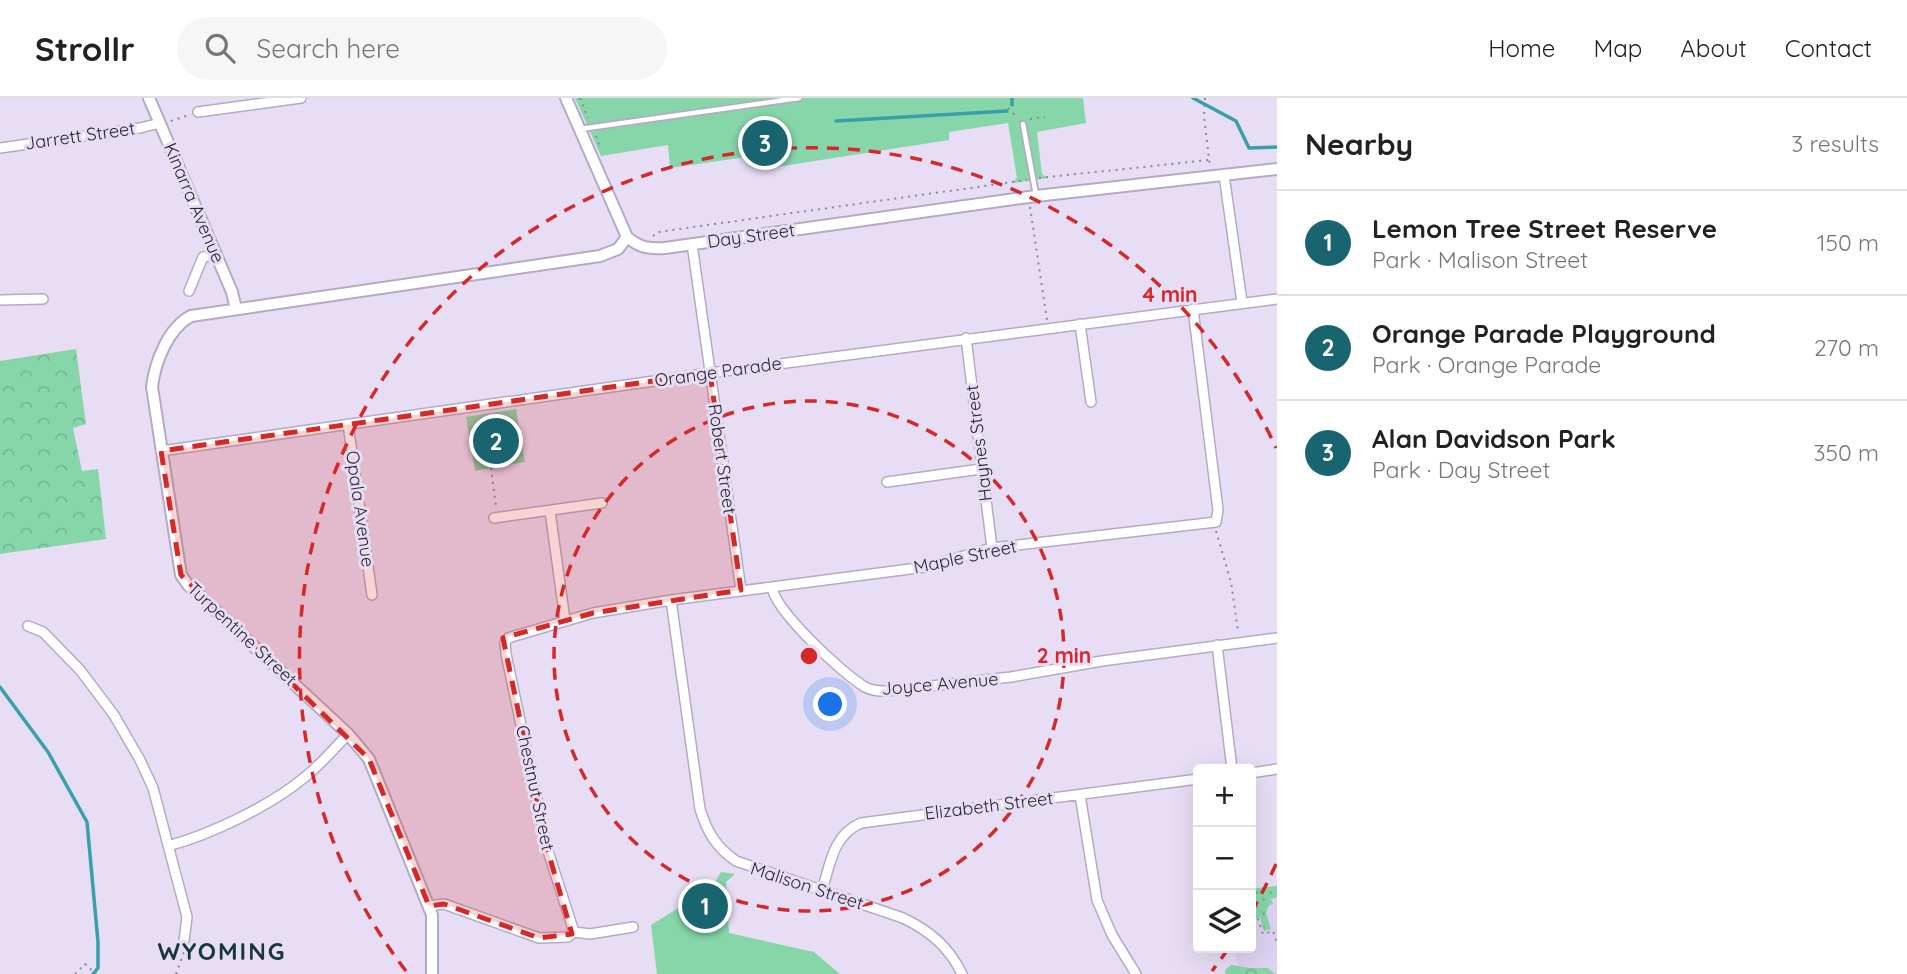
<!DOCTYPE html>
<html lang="en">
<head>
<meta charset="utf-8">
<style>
  :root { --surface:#fff; --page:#f6f6f6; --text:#222; --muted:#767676; --line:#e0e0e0; --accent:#19656f }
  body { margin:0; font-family:Quicksand,sans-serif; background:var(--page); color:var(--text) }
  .controls { position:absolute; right:21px; bottom:21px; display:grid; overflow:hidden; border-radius:7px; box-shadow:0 7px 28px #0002 }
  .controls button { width:63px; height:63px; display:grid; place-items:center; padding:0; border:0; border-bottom:2px solid var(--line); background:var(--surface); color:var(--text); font:35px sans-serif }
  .you { position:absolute; left:831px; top:607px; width:24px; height:24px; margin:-18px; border:5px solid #fff; border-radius:50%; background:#1a73e8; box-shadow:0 0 0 10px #1a73e833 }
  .badge { display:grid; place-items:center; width:46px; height:46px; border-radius:50%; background:var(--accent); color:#fff; font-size:23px; font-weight:700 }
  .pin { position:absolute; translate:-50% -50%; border:4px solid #fff; box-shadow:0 2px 7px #0006 }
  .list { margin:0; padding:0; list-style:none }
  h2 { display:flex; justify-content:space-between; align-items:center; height:91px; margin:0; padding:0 28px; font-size:30px }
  h2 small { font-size:23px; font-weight:400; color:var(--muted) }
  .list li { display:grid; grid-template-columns:46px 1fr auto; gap:21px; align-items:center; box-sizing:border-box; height:105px; padding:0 28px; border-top:2px solid var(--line) }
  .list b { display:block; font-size:26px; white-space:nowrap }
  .list p { margin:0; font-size:23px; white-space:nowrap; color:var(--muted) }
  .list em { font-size:23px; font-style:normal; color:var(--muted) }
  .icon { flex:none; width:38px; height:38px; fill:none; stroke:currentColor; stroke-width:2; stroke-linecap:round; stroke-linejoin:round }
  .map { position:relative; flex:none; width:1277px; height:876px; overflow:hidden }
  header { display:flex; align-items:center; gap:42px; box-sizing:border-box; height:98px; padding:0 35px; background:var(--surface); border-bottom:2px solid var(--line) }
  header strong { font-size:33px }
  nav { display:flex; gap:38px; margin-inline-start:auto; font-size:24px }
  .search { width:490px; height:63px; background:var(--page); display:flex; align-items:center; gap:18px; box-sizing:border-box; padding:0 24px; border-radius:38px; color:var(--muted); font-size:26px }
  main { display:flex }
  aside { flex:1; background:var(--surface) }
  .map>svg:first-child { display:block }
  .built { fill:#ded2f1 }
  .grass { fill:url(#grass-dots) }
  .forest { fill:url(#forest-crowns) }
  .green { fill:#87d6aa }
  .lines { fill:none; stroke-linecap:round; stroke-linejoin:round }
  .stream { stroke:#39a0aa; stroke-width:3.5 }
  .service-casing { stroke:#b4abc2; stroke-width:8 }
  .minor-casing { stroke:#b4abc2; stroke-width:12 }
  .tertiary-casing { stroke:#b4abc2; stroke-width:14 }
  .path { stroke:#8d8798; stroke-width:2; stroke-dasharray:2 5; stroke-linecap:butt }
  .service { stroke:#fff; stroke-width:4.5 }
  .minor { stroke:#fff; stroke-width:9 }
  .tertiary { stroke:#fff; stroke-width:10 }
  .marked { fill:#d62828; fill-opacity:0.2; stroke:#d62828; stroke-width:5; stroke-dasharray:14 9; stroke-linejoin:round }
  .ring { fill:none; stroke:#d62828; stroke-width:3.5; stroke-dasharray:12 9 }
  .labels { text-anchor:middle; stroke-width:6; stroke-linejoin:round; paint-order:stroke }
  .street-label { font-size:18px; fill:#2a2730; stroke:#e7def6 }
  .district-label { font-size:24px; font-weight:bold; letter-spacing:2px; fill:#16383d; stroke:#e7def6 }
  .centre { fill:#d62828; stroke:#e7def6; stroke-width:3.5 }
  .ring-label { font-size:21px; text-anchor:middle; font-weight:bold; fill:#d62828; stroke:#e7def6; stroke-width:6; stroke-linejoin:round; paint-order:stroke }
</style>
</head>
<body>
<header>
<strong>Strollr</strong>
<div class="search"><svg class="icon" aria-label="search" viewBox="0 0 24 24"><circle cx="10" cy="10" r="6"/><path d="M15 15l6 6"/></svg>Search here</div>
<nav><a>Home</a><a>Map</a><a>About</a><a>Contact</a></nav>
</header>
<main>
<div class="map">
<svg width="1277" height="876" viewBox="0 0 1277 876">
  <defs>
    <pattern id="grass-dots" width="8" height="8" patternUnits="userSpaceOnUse" patternTransform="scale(1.75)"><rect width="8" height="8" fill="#87d6aa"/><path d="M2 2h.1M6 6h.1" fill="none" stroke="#75b893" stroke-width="1.8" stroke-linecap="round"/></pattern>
    <pattern id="forest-crowns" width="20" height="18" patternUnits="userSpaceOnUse" patternTransform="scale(1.75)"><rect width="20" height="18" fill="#87d6aa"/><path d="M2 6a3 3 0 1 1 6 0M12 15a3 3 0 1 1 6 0" fill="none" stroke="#75b893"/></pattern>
  </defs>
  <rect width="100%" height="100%" fill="#e7def6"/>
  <path class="built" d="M 1277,788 L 1277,876 L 1239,876 L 1235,850 L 1251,850 L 1251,791 Z"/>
  <path class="grass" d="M 1277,788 L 1277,799 L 1271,801 L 1273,806 L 1269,807 L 1266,815 L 1271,831 L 1264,833 L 1260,819 L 1251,822 L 1251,791 Z"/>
  <path class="forest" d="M 76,251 L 86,326 L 73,330 L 82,373 L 98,371 L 106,441 L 0,456 L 0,263 Z
    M 1231,867 L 1250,870 L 1268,870 L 1275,876 L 1225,876 L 1225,872 Z"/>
  <path class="green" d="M 575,0 L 1083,0 L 1086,25 L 1037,34 L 1042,76 L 1048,80 L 1012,85 L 1017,80 L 1008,25 L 949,34 L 949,42 L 770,70 L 767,56 L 670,70 L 668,47 L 601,58 Z
    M 516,311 L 525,364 L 475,373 L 466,319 Z
    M 721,774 L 735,776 L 726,784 L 729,835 L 814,854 L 840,876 L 657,876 L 651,827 L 712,789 Z"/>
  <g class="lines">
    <path class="stream" d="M 1012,0 L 1012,7
      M 1193,0 L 1236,23 L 1249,50 L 1277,49
      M 836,23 L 1007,13
      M 0,589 L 48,654 L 87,724 L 98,844 L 98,870 L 93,876"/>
    <g class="service-casing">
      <path id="service" d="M 1023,26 L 1036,97
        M 580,31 L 799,0"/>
    </g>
    <g class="minor-casing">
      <path id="minor" d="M 198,14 L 301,0
        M 0,50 L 140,30 L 160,25
        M 1224,77 L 1242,204
        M 692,146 L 741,492
        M 189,193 L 203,159 L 216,157
        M 0,202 L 43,201
        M 1080,226 L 1091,304
        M 966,240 L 992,450
        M 348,326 L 372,497
        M 161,353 L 710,275 L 1277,201
        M 887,384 L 981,371
        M 550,413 L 565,522
        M 494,420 L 602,405
        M 772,489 C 775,513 843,576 865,589 C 872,593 879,593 887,593 L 1011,579 L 1102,563 L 1277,540
        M 671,502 L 700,711 C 707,734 716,749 736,763 L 903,820 C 930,833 949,849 962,876
        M 28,528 L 43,534 L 80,572 L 114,617 L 140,662 L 153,690 L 187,819 L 184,843
        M 1217,547 L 1232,671
        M 1251,675 L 1277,671
        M 1080,697 L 1097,802 L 1112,837 L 1136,876
        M 168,748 C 212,736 270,708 305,679 C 321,666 334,651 348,636
        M 822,793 C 830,766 833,737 861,725 L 1198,681
        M 429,808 L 444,806 L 539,840 L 568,839 L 574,834 L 590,836 L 633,829
        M 574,834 L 547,750 L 506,556 L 505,544 L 508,540 L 593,515 L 671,502 L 925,469 L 992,450 L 1216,424 L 1218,412 L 1193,211"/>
    </g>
    <g class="tertiary-casing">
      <path id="tertiary" d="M 149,0 L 232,194 L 236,211
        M 566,0 L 627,139
        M 432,876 L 432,817 L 369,661 L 348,636 L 188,487 L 181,477 L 152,289 C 155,264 168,230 191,218 L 600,158 L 618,151 L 627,139 C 640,150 649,151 665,150 L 1036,98 L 1277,71"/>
    </g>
    <path class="path" d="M 580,0 L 588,20
      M 1205,0 L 1204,18 L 1210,69
      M 1008,10 L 1017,19
      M 1030,21 L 1045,19
      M 171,23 L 189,17
      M 596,38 L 600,49
      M 1039,80 L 1209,62
      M 1030,109 L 1047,222
      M 653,138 L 658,134 L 1027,82
      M 491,370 L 496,408
      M 1216,433 L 1231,484 L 1238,533
      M 1251,824 L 1258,821 L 1263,836 L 1273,833 L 1277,845
      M 75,876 L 85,866 L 96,876
      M 176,876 L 184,854"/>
    <use href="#service" class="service"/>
    <use href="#minor" class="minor"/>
    <use href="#tertiary" class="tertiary"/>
  </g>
  <path class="marked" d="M 710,275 L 741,492 L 593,515 L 503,540 L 547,750 L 572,836 L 539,840 L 444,806 L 429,808 L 369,661 L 181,477 L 161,353 Z"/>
  <g class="ring">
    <circle cx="809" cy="558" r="255"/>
    <path d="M1276 766A511 511 0 0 1 1252 813M1228 851A511 511 0 0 1 1212 873M406 873A511 511 0 1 1 1276 350"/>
  </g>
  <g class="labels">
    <g class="street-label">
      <text transform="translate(80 38) rotate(-8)" y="6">Jarrett Street</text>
      <text transform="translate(194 105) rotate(67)" y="6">Kinarra Avenue</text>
      <text transform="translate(751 138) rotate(-8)" y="6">Day Street</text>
      <text transform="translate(718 274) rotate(-8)" y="6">Orange Parade</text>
      <text transform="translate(979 345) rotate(-97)" y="6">Haynes Street</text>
      <text transform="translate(722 361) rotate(82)" y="6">Robert Street</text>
      <text transform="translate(360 411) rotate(82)" y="6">Opala Avenue</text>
      <text transform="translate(965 459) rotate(-12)" y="6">Maple Street</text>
      <text transform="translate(242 536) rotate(43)" y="6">Turpentine Street</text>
      <text transform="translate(940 586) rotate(-5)" y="6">Joyce Avenue</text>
      <text transform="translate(535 690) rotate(78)" y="6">Chestnut Street</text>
      <text transform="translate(989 708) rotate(-7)" y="6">Elizabeth Street</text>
      <text transform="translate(807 788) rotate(18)" y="6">Malison Street</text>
    </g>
    <g class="district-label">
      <text x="222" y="862">WYOMING</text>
    </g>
  </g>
  <circle cx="809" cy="558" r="10" class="centre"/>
  <g class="ring-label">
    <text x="1170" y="204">4 min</text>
    <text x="1064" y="565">2 min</text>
  </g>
</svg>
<div class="controls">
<button>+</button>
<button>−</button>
<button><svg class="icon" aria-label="layers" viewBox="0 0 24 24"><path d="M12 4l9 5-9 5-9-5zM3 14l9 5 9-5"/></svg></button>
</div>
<div class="you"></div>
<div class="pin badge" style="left:705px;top:808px">1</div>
<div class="pin badge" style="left:496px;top:343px">2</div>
<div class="pin badge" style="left:765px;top:45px">3</div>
</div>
<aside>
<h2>Nearby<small>3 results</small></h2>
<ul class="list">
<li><span class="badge">1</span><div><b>Lemon Tree Street Reserve</b><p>Park · Malison Street</p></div><em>150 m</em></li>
<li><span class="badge">2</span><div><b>Orange Parade Playground</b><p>Park · Orange Parade</p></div><em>270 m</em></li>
<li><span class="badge">3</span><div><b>Alan Davidson Park</b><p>Park · Day Street</p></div><em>350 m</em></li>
</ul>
</aside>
</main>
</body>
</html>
